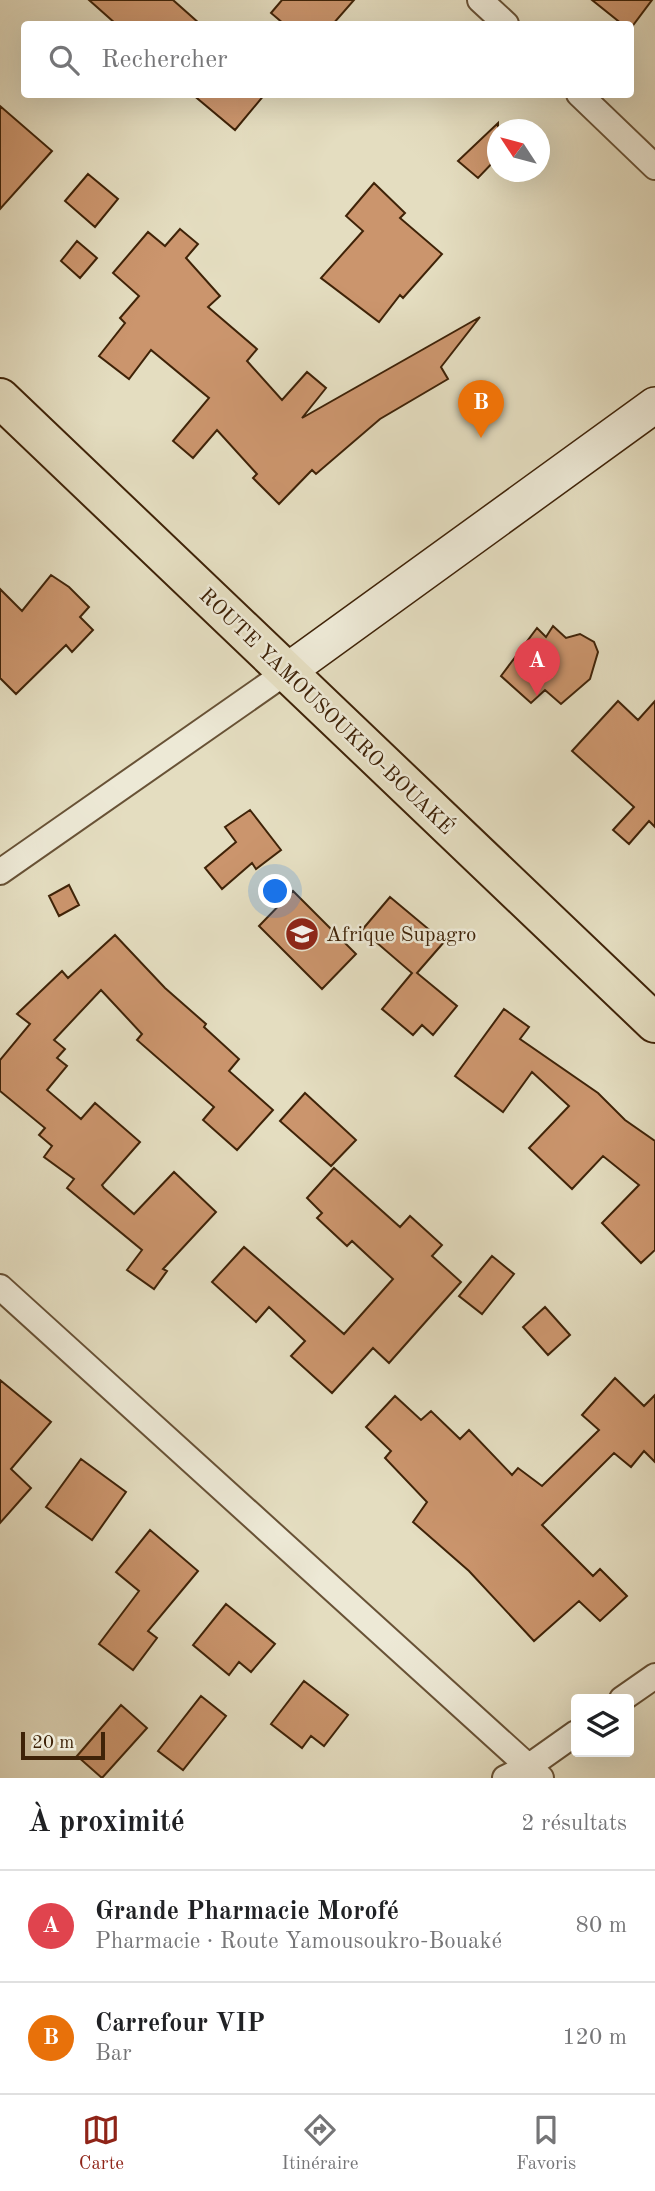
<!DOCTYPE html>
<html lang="fr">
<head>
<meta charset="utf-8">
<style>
  :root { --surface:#fff; --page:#f2f2f2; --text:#202124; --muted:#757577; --line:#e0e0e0; --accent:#8f2418 }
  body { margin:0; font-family:"Old Standard TT",serif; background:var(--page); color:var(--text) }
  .controls { position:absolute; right:21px; bottom:21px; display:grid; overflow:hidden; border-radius:7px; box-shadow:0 7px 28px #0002 }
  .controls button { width:63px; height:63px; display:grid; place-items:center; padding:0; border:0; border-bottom:2px solid var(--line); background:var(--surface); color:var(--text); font:35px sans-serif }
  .compass { position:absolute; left:487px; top:119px; width:63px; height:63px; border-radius:50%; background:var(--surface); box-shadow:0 7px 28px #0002; rotate:306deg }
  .scale { position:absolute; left:21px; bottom:18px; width:84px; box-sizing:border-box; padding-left:7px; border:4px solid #3f2308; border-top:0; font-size:19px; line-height:24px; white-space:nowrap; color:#3f2308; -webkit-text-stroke:5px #ede9d6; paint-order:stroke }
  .you { position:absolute; left:276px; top:892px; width:24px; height:24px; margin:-18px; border:5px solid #fff; border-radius:50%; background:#1a73e8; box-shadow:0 0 0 10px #1a73e833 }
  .badge { display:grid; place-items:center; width:46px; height:46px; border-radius:50%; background:var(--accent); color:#fff; font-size:23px; font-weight:700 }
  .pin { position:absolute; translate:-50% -58px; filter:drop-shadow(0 2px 4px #0008) }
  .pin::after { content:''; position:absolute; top:37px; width:24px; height:21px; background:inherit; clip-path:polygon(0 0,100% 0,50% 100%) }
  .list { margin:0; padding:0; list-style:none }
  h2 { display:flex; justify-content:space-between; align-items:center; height:91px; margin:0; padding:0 28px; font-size:30px }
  h2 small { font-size:23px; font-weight:400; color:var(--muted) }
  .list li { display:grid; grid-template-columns:46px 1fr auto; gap:21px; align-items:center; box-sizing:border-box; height:112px; padding:0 28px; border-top:2px solid var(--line) }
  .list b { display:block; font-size:26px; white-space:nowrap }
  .list p { margin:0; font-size:23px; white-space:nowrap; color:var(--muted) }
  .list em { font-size:23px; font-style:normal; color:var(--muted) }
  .icon { flex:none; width:38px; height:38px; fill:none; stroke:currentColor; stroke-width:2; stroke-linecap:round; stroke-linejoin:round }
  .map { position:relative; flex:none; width:655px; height:1778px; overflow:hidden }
  .search { position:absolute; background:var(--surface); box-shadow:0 7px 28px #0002; left:21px; right:21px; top:21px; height:77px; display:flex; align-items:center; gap:18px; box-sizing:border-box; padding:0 24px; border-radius:7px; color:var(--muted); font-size:26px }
  .sheet { height:315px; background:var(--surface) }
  nav { display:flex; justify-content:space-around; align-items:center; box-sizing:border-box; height:98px; border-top:2px solid var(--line); background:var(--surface); font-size:19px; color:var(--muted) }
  nav a { display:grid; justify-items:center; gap:4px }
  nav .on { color:var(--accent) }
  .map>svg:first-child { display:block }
  .building { fill:#cb956d; stroke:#3f2308; stroke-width:2 }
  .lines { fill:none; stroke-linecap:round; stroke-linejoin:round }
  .street-casing { stroke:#685236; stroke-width:28 }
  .secondary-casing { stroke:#3f2308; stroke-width:38 }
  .highway-casing { stroke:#3f2308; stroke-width:42 }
  .street { stroke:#ede9d6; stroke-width:24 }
  .secondary { stroke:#ede9d6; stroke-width:35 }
  .highway { stroke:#e4ddc0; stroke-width:38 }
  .labels { text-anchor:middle; stroke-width:5; stroke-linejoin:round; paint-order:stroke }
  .street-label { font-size:21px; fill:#3f2308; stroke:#ede9d6 }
  .poi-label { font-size:21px; fill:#3f2308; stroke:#ede9d6; text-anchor:start }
</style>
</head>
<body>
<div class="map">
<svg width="655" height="1778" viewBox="0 0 655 1778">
  <rect width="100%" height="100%" fill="#e4ddc0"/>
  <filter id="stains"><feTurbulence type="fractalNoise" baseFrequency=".00286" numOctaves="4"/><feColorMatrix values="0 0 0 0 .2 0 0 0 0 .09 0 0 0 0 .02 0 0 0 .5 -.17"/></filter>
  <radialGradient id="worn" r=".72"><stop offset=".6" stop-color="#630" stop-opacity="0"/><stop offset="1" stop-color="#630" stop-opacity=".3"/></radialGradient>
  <path class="building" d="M 89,0 L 173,0 L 200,24 L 116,24 Z
    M 282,0 L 354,0 L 333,24 L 284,24 L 271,13 Z
    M 592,0 L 652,0 L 631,28 L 631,24 L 622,24 Z
    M 192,94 L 265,94 L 235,130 Z
    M 0,106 L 52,151 L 0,209 Z
    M 498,123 L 498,157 L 478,178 L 458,161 Z
    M 88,174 L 118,199 L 95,227 L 65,201 Z
    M 374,183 L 405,213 L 400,218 L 442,254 L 403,298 L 400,295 L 379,322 L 321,278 L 363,231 L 346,216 Z
    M 180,229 L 198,244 L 186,258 L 220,296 L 208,307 L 257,349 L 247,361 L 282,400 L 307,372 L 326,388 L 302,418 L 480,317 L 441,367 L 448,379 L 380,419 L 316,474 L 312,470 L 279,504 L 253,478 L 257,474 L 217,430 L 193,458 L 173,441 L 209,398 L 151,350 L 129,379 L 99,356 L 125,323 L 120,318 L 139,296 L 113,273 L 148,232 L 165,246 Z
    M 77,241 L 97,258 L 80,278 L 61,261 Z
    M 51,575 L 69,587 L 89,607 L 80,617 L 93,630 L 72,652 L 66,645 L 16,694 L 0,678 L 0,589 L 22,611 Z
    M 553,626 L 566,638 L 580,634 L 594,642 L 598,652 L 590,679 L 561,704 L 545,690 L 531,703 L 501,676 L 537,628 L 546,637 Z
    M 618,701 L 638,720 L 655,701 L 655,827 L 649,821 L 629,844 L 613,830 L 634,807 L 572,751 Z
    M 250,810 L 281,850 L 256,869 L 252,863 L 222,889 L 205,868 L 236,842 L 225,827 Z
    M 69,885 L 79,905 L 59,916 L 49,896 Z
    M 293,891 L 356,954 L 322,989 L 259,926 Z
    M 390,897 L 444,942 L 417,973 L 457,1006 L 433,1035 L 422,1025 L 413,1035 L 382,1009 L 412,973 L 362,930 Z
    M 115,935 L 165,988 L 206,1024 L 204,1027 L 239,1059 L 229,1071 L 273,1110 L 237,1150 L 203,1120 L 214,1107 L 137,1040 L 142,1034 L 101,990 L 54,1040 L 65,1049 L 57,1058 L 67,1066 L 47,1090 L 81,1119 L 95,1103 L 140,1142 L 102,1185 L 104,1188 L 134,1214 L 174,1172 L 216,1212 L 163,1269 L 167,1271 L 154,1289 L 127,1270 L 142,1250 L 67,1188 L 74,1179 L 44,1157 L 52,1146 L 39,1135 L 45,1128 L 0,1091 L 0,1060 L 30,1024 L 17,1014 L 62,971 L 68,978 Z
    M 504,1009 L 529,1027 L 520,1039 L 598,1093 L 625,1120 L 655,1141 L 655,1250 L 641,1263 L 602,1223 L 639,1185 L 603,1156 L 572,1189 L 529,1148 L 569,1106 L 532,1072 L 503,1112 L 455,1076 Z
    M 305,1093 L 356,1140 L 331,1166 L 280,1121 Z
    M 334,1168 L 400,1227 L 410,1216 L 442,1245 L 432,1256 L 461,1282 L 389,1363 L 373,1348 L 332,1393 L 291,1356 L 305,1341 L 269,1307 L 256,1322 L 212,1282 L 244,1247 L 344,1334 L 393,1279 L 352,1241 L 347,1246 L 317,1218 L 322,1213 L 307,1198 Z
    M 492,1256 L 514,1274 L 482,1314 L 459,1296 Z
    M 545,1307 L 570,1335 L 548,1355 L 523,1327 Z
    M 615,1378 L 644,1406 L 655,1395 L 655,1462 L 644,1451 L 631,1467 L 614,1453 L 542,1525 L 593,1576 L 600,1569 L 627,1596 L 600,1621 L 579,1601 L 534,1641 L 469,1571 L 413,1522 L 427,1502 L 385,1458 L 391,1451 L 366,1427 L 395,1396 L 421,1420 L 431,1411 L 460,1439 L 469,1430 L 512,1475 L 518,1468 L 542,1486 L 599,1430 L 582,1415 Z
    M 0,1380 L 51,1422 L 11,1469 L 31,1488 L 0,1523 Z
    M 81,1459 L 126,1492 L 92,1540 L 46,1507 Z
    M 150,1530 L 198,1571 L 148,1631 L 157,1638 L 133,1670 L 99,1644 L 139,1591 L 116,1572 Z
    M 226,1604 L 275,1644 L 251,1672 L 239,1662 L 229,1675 L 193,1645 Z
    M 304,1681 L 348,1715 L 324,1746 L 311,1736 L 302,1748 L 271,1724 Z
    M 201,1696 L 226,1716 L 183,1770 L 158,1751 Z
    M 121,1705 L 147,1728 L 102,1778 L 77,1756 Z"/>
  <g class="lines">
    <g class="street-casing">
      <path id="street" d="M 480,0 L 506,24
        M 579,94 L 655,167
        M 0,872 L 285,673
        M 0,1287 L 541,1778
        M 622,1699 L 655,1676
        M 505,1778 L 528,1767 L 576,1733"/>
    </g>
    <g class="secondary-casing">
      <path id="secondary" d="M 285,673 L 655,405"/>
    </g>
    <g class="highway-casing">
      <path id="highway" d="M 0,398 L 655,1023"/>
    </g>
    <use href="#street" class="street"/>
    <use href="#secondary" class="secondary"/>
    <use href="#highway" class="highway"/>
  </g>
  <defs>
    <g id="school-disc" transform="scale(1.75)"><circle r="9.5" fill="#8f2418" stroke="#ede9d6"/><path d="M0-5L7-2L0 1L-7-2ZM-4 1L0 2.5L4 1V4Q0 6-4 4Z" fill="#fff"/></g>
  </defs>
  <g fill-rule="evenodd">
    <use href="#school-disc" x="302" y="934"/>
  </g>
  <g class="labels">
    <g class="street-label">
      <text transform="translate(327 711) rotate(44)" y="7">ROUTE YAMOUSOUKRO-BOUAKÉ</text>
    </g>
    <g class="poi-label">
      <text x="326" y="941">Afrique Supagro</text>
    </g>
  </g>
  <rect width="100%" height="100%" filter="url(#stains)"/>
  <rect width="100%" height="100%" fill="url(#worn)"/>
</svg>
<div class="controls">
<button><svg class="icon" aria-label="layers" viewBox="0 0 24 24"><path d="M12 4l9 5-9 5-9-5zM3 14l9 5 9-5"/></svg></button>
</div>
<svg class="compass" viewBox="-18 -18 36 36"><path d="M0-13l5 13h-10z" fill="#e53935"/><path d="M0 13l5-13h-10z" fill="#757577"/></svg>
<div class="scale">20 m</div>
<div class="you"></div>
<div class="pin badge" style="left:537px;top:696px;background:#e0444e">A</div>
<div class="pin badge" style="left:481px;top:438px;background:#e8710a">B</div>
<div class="search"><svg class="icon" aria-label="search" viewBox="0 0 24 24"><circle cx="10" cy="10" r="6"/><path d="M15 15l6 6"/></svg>Rechercher</div>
</div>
<section class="sheet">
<h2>À proximité<small>2 résultats</small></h2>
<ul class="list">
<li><span class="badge" style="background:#e0444e">A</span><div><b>Grande Pharmacie Morofé</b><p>Pharmacie · Route Yamousoukro-Bouaké</p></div><em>80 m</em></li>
<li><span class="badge" style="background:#e8710a">B</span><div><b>Carrefour VIP</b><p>Bar</p></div><em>120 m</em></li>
</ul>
</section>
<nav>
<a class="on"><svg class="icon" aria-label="map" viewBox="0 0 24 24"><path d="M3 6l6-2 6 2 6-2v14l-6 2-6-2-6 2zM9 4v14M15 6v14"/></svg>Carte</a>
<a><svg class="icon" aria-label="directions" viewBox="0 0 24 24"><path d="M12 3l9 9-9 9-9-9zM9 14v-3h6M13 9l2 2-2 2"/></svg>Itinéraire</a>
<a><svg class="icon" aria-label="saved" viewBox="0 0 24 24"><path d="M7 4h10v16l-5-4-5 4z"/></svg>Favoris</a>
</nav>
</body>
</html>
